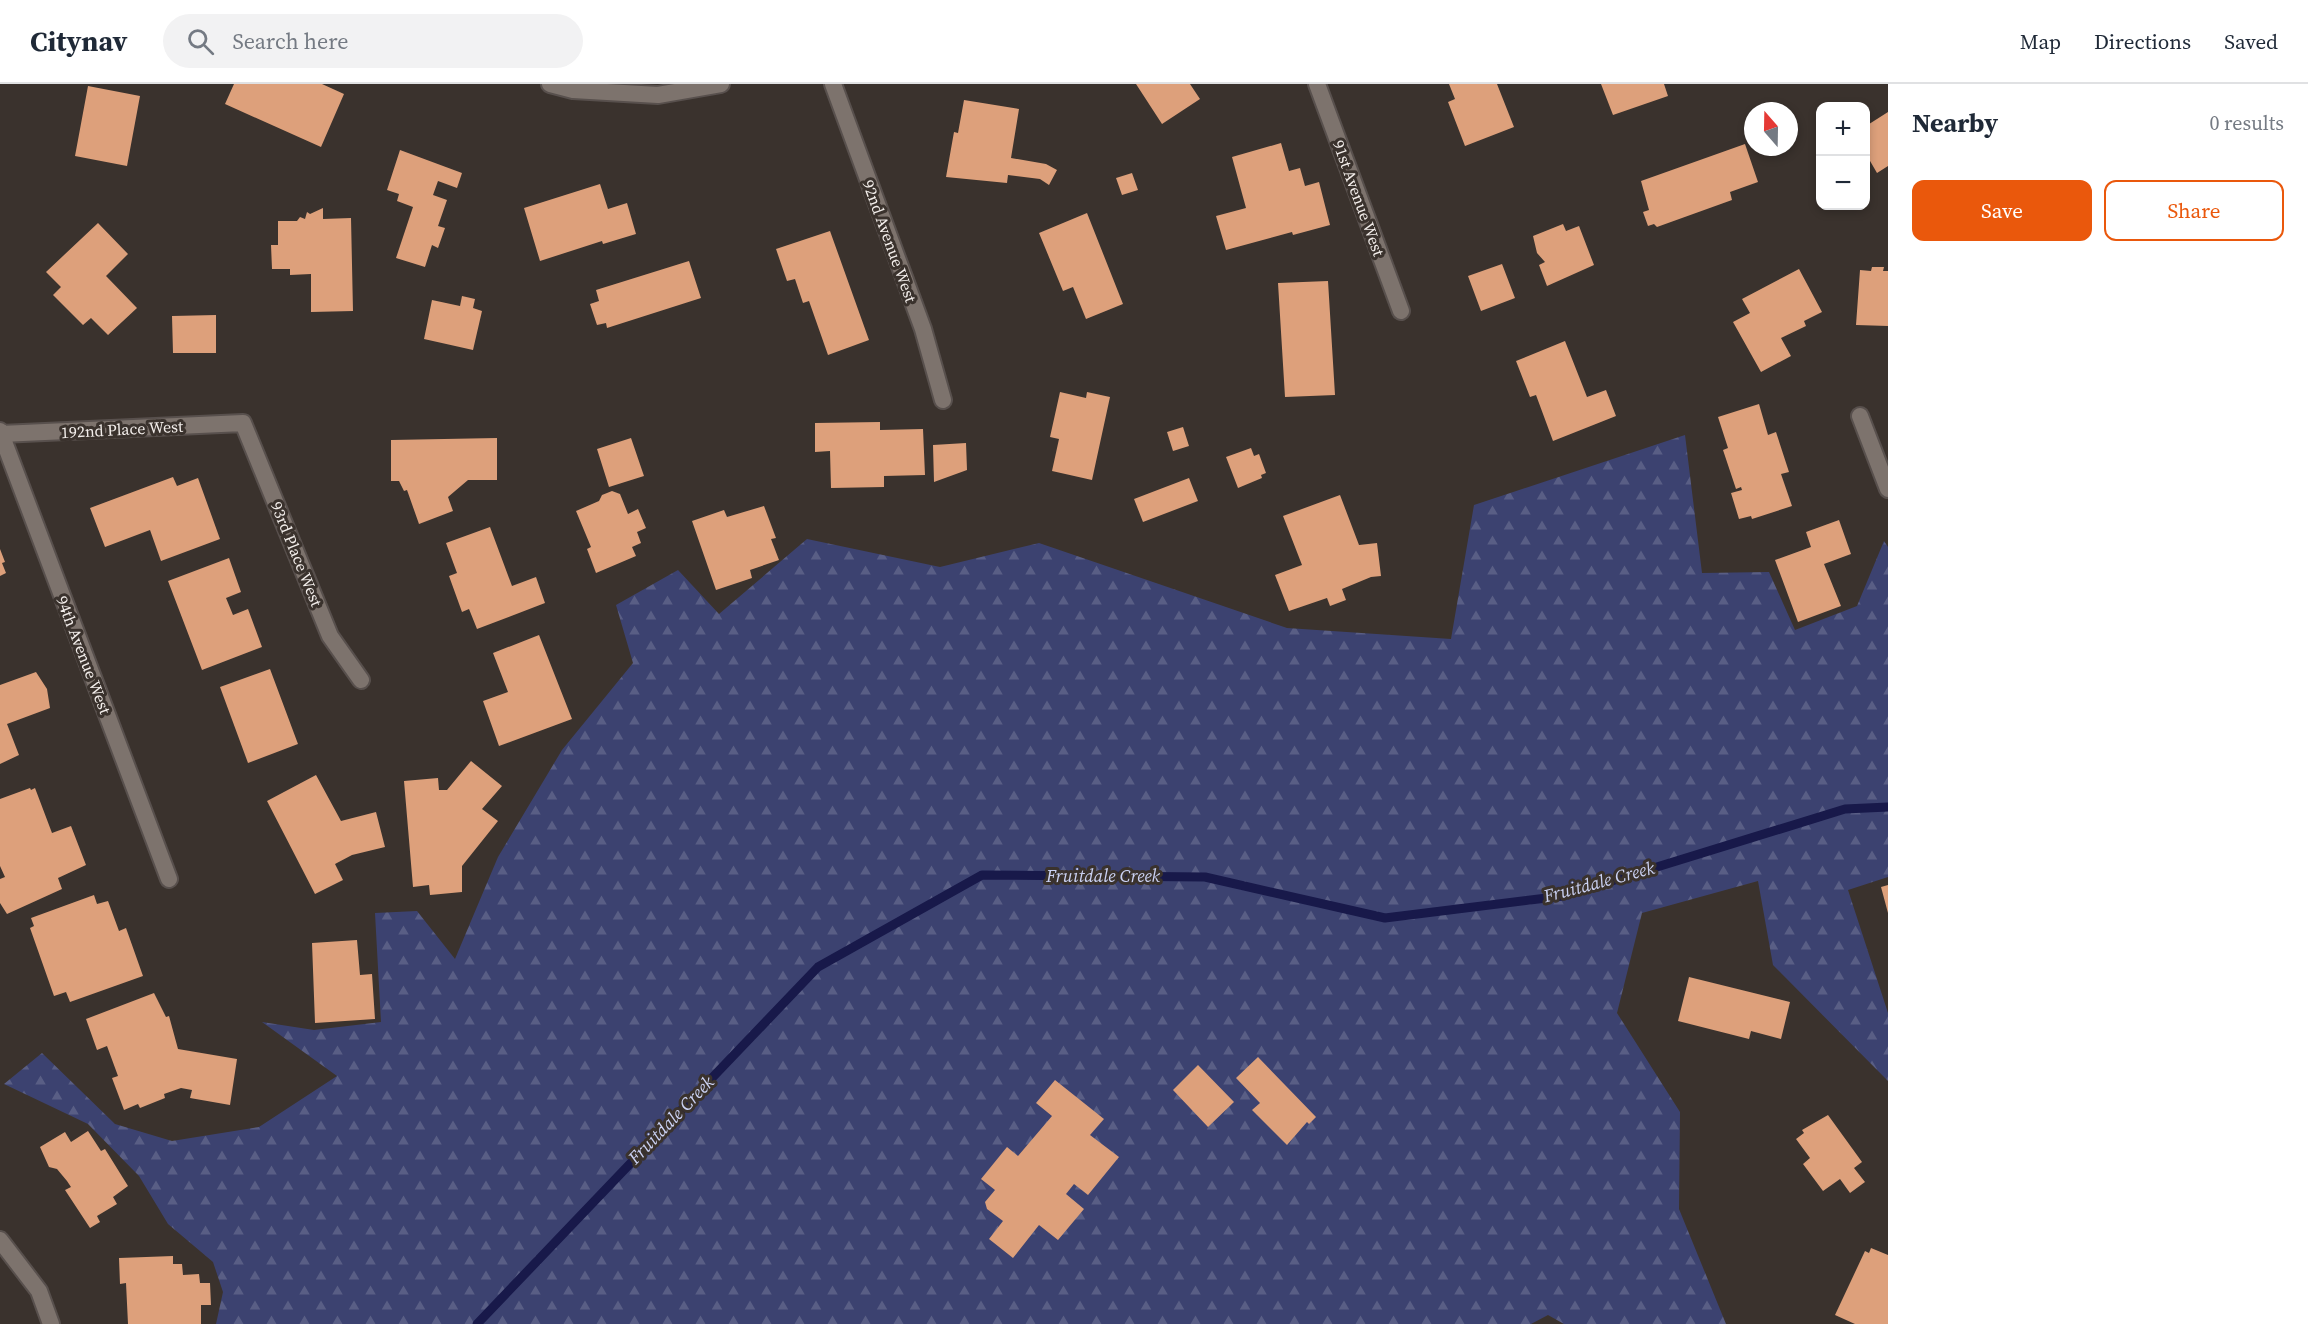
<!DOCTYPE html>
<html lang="en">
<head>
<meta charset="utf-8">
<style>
  :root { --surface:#fff; --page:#f2f2f3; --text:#1f2937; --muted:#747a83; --line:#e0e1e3; --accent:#ea580c }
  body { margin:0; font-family:"Source Serif 4",serif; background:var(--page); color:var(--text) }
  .controls { position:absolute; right:18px; top:18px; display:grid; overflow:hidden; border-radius:12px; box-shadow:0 3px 9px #0003 }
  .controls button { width:54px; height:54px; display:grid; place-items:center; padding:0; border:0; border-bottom:2px solid var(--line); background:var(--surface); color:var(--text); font:30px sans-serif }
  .compass { position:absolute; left:1744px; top:18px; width:54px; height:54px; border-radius:50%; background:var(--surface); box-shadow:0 3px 9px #0003; rotate:340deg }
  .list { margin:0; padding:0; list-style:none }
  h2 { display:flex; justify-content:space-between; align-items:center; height:78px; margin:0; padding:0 24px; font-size:26px }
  h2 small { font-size:20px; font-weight:400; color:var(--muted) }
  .actions { display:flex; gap:12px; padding:18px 24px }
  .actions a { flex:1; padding:14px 0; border:2px solid var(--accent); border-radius:12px; text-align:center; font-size:21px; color:var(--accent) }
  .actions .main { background:var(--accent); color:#fff }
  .icon { flex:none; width:33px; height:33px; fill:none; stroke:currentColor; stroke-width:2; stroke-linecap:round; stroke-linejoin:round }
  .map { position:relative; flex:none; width:1888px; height:1240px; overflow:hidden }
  header { display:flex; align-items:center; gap:36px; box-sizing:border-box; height:84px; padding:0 30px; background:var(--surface); border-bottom:2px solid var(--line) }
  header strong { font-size:28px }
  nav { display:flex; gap:33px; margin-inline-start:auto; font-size:21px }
  .search { width:420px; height:54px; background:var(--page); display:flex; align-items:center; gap:15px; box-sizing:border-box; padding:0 21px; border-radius:33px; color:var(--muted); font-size:22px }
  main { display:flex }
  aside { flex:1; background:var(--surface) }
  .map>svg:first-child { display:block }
  .forest { fill:url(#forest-firs) }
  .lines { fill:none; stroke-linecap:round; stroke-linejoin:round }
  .stream { stroke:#18194a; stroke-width:9 }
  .building { fill:#dda07b }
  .minor-casing { stroke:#58504d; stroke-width:20 }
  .minor { stroke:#7d736d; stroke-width:16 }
  .labels { text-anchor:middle; stroke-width:6; stroke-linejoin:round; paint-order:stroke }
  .street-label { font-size:16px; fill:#f3eeeb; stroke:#3a322d }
  .water-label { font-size:18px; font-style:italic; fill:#cbd2f4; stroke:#3a322d }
</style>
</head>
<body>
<header>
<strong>Citynav</strong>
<div class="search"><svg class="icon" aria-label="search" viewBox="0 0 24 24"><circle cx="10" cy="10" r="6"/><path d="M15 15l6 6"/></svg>Search here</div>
<nav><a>Map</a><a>Directions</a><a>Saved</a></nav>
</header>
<main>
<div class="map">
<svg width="1888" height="1240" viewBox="0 0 1888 1240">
  <defs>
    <pattern id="forest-firs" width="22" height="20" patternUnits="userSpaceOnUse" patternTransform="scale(1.5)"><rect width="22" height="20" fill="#3c4270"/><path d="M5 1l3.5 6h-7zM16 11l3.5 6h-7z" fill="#595e85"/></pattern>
  </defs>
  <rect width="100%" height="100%" fill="#3a322d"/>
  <path class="forest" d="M 1685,351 L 1702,489 L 1769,488 L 1795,546 L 1857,522 L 1884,457 L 1888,463 L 1888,793 L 1848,806 L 1888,929 L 1888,997 L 1773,881 L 1758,797 L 1642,829 L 1617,929 L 1680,1028 L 1679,1125 L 1726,1240 L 1564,1240 L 1548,1231 L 1531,1240 L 216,1240 L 223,1208 L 213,1178 L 168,1140 L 139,1092 L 88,1040 L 4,1000 L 42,969 L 115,1040 L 172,1057 L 259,1043 L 337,992 L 262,938 L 314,946 L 381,938 L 375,829 L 417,827 L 455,875 L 498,773 L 562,666 L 633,579 L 616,521 L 678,486 L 719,530 L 807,455 L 940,483 L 1039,459 L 1287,544 L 1451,555 L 1474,421 Z"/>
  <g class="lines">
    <path class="stream" d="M 477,1240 L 818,883 L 982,791 L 1205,793 L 1385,834 L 1563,812 L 1845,725 L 1888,723"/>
  </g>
  <path class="building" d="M 234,0 L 322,0 L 344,10 L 321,63 L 225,20 Z
    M 1136,0 L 1190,0 L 1200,15 L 1162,40 Z
    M 1449,0 L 1497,0 L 1514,43 L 1465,62 L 1448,18 L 1455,15 Z
    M 1601,0 L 1664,0 L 1668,12 L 1613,31 Z
    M 88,2 L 140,12 L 127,82 L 75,72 Z
    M 964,16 L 1019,25 L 1011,74 L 1046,80 L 1057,86 L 1049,101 L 1040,95 L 1008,91 L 1007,99 L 946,93 L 954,48 L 958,49 Z
    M 1888,28 L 1888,82 L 1877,89 L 1866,70 L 1866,42 Z
    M 1281,59 L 1289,87 L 1300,84 L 1305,102 L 1319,98 L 1330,141 L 1293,151 L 1292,148 L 1226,166 L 1216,132 L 1246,124 L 1232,73 Z
    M 1745,60 L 1758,98 L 1730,108 L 1732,116 L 1657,143 L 1654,140 L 1648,142 L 1643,128 L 1649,126 L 1641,97 Z
    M 400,66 L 462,89 L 457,104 L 438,97 L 433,111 L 447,116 L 438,142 L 445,144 L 438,164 L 432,161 L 425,183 L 396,174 L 413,123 L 397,117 L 399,110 L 387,106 Z
    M 1132,89 L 1138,106 L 1122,111 L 1116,94 Z
    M 600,100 L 608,125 L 627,119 L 636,150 L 603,160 L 602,157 L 540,177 L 524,124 Z
    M 323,124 L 323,135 L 351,134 L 353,227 L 311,228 L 311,190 L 290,191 L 290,185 L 272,185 L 271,161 L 278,161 L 278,137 L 297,137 L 300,133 L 305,135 L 307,128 L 310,130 Z
    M 1087,129 L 1123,220 L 1086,235 L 1073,203 L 1063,207 L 1039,149 Z
    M 98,139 L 128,170 L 106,192 L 137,224 L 108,251 L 91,234 L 83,241 L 53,211 L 61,203 L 46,188 Z
    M 1563,140 L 1566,147 L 1579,142 L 1594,181 L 1547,202 L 1539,181 L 1545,178 L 1537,169 L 1533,152 Z
    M 830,147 L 869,256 L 828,271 L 809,217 L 803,219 L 795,195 L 787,197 L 776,165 Z
    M 689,177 L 701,214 L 607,244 L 606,239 L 597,241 L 590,220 L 599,217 L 596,206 Z
    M 1502,180 L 1515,214 L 1481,227 L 1468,192 Z
    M 1872,183 L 1884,183 L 1883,187 L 1888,187 L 1888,242 L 1856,241 L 1860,186 L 1871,187 Z
    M 1799,185 L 1822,228 L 1804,237 L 1806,242 L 1781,254 L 1791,272 L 1761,288 L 1733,238 L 1750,229 L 1742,215 Z
    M 1328,197 L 1335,311 L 1285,313 L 1278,199 Z
    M 462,212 L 475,215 L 473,224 L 482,227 L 473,266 L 424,255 L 432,216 L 460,222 Z
    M 216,231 L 216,269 L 173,269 L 172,232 Z
    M 1565,257 L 1587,313 L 1606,306 L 1616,332 L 1553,357 L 1536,311 L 1530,313 L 1516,277 Z
    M 1060,308 L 1086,314 L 1087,308 L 1110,313 L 1092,396 L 1052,387 L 1059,355 L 1050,353 Z
    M 1759,320 L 1768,351 L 1776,348 L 1789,388 L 1781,390 L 1792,422 L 1752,435 L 1751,432 L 1739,435 L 1731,409 L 1742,406 L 1741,403 L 1736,405 L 1723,366 L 1728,364 L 1718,333 Z
    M 880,338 L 880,346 L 923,345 L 925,391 L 884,392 L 884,403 L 831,404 L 830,367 L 815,368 L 815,339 Z
    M 1183,343 L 1189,362 L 1173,367 L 1167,348 Z
    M 497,354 L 497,396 L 468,396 L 448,413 L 453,427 L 419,440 L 407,406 L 404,407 L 399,397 L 391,397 L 391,356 Z
    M 631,354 L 644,392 L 609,403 L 597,365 Z
    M 966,359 L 967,386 L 934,398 L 933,361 Z
    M 1251,364 L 1254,372 L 1259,370 L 1266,389 L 1261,391 L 1262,394 L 1238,404 L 1226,373 Z
    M 173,393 L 177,402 L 198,394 L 220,455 L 161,477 L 150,446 L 105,463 L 90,424 Z
    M 1189,394 L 1198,417 L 1143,438 L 1134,415 Z
    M 612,407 L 620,410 L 628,430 L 638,425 L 646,444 L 637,448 L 641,459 L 632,463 L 636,472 L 596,489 L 587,465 L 591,463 L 576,427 L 599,417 L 602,411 Z
    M 1340,411 L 1359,461 L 1377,459 L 1381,492 L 1371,493 L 1342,505 L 1346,516 L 1330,522 L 1327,514 L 1289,527 L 1275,491 L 1302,481 L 1283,432 Z
    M 764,422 L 776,454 L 771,455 L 779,476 L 750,486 L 752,494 L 716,506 L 692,437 L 724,426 L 727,433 Z
    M 1839,436 L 1851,470 L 1824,480 L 1841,522 L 1798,538 L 1775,476 L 1811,463 L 1806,448 Z
    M 490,443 L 512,502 L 536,493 L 545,519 L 477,545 L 469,525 L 462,528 L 449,492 L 457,489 L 446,459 Z
    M 0,465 L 5,478 L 2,479 L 6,489 L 0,492 Z
    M 229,474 L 241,508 L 226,514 L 233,531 L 248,525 L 262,563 L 202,586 L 168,497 Z
    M 539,551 L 572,635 L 499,662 L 483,617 L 508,608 L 493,569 Z
    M 270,585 L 298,660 L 248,679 L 220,603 Z
    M 36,588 L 47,605 L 50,624 L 7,640 L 19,671 L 0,680 L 0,601 Z
    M 471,677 L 502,702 L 482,725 L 498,737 L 462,782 L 462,808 L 430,811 L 429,801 L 413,803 L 404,697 L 438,694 L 439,706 L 447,706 Z
    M 316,691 L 341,737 L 376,728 L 385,763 L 352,771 L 335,780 L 343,796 L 315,810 L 267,717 Z
    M 30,704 L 31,706 L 35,704 L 52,749 L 71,742 L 86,781 L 58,794 L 62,805 L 7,830 L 0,819 L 0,795 L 5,793 L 0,782 L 0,715 Z
    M 1888,801 L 1888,829 L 1881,803 Z
    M 94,811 L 97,820 L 108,817 L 119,847 L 126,844 L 143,892 L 70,918 L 66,908 L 54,912 L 30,844 L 34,842 L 31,834 Z
    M 357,856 L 360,891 L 372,890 L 375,935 L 315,939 L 312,859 Z
    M 1689,893 L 1790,918 L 1781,955 L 1751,947 L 1749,955 L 1678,937 Z
    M 154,909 L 166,933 L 169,932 L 178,965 L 237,975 L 230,1021 L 190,1014 L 192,1006 L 181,1004 L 164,1010 L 165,1014 L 140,1024 L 138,1020 L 124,1026 L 112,994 L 118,992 L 107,962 L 97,966 L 86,935 Z
    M 1258,973 L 1316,1033 L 1309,1040 L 1307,1038 L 1287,1061 L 1252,1026 L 1260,1019 L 1236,994 Z
    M 1198,981 L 1234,1018 L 1208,1043 L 1173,1006 Z
    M 1055,996 L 1104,1035 L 1090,1051 L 1119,1073 L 1088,1111 L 1074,1100 L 1066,1110 L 1084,1125 L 1058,1156 L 1039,1141 L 1013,1174 L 989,1155 L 1003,1137 L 987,1125 L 985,1118 L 995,1106 L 981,1095 L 1007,1063 L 1018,1072 L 1052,1032 L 1036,1019 Z
    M 1828,1031 L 1862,1078 L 1854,1084 L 1865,1098 L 1850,1109 L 1840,1095 L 1823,1107 L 1803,1080 L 1810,1074 L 1796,1055 L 1804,1049 L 1802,1046 Z
    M 88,1047 L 101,1067 L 105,1065 L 128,1102 L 113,1113 L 117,1120 L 97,1132 L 100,1138 L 90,1144 L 65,1106 L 71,1103 L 67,1097 L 57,1085 L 49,1083 L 40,1063 L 65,1048 L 71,1058 Z
    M 1871,1164 L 1888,1171 L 1888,1240 L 1855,1240 L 1835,1231 L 1865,1167 L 1869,1169 Z
    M 173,1172 L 173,1180 L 182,1180 L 183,1191 L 199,1190 L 200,1199 L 210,1199 L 211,1221 L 201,1221 L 201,1240 L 128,1240 L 126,1199 L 120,1200 L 119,1174 Z"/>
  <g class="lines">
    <g class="minor-casing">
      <path id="minor" d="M 550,0 L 573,6 L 658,11 L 721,0
        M 833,0 L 923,245 L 943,316
        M 1317,0 L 1401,227
        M 1860,332 L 1888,405
        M 0,347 L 169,795
        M 1,350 L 243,339 L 330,552 L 361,596
        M 0,1156 L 39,1207 L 51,1240"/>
    </g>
    <use href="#minor" class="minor"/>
  </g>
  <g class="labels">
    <g class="street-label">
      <text transform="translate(1359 114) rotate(70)" y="6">91st Avenue West</text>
      <text transform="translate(890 157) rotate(70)" y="6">92nd Avenue West</text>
      <text transform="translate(122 345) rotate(-3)" y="6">192nd Place West</text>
      <text transform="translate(297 470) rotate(68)" y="6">93rd Place West</text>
      <text transform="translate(84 571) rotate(69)" y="6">94th Avenue West</text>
    </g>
    <g class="water-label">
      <text x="1103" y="798">Fruitdale Creek</text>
      <text transform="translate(1599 798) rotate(-15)" y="6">Fruitdale Creek</text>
      <text transform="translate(671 1036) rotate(-46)" y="6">Fruitdale Creek</text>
    </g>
  </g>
</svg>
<div class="controls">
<button>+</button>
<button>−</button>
</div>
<svg class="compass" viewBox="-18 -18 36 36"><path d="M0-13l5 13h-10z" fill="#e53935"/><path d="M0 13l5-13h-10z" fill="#747a83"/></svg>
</div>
<aside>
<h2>Nearby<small>0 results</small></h2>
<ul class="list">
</ul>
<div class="actions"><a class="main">Save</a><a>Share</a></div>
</aside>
</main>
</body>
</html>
